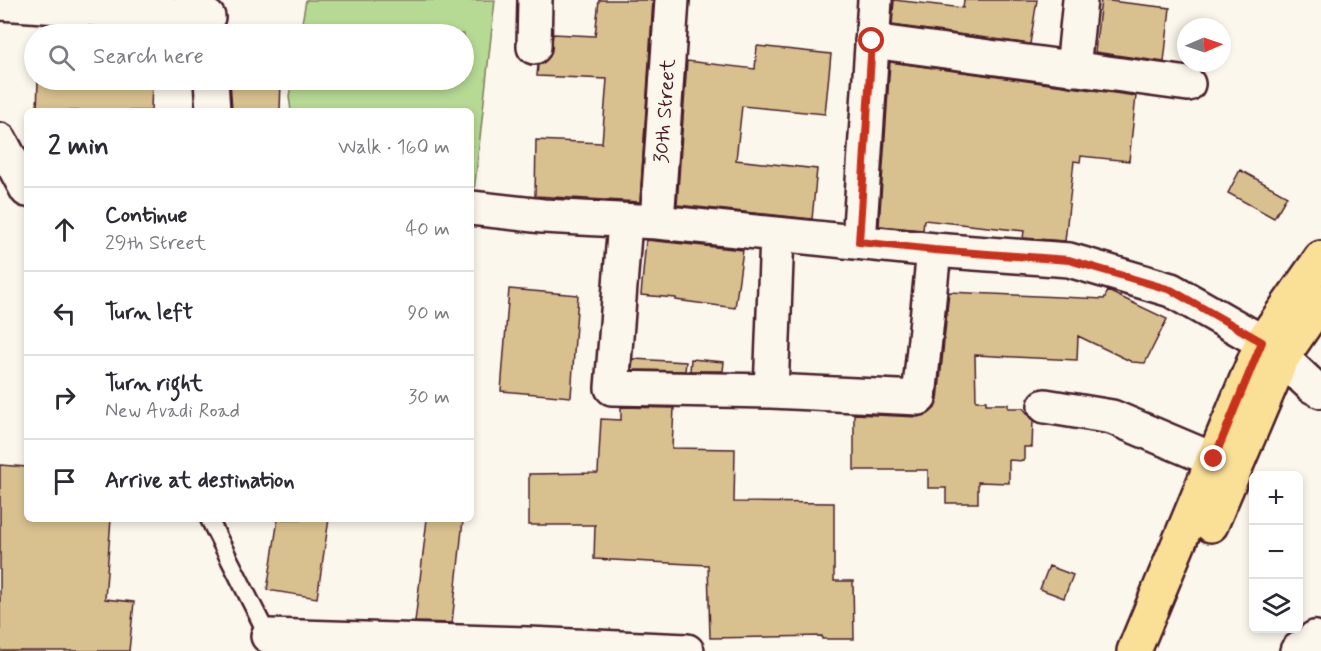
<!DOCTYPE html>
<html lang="en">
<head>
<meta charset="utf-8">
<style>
  :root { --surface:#fff; --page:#f2f2f3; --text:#2b2b33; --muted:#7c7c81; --line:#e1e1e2 }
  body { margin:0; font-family:Mynerve,sans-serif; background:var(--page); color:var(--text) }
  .controls { position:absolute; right:18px; bottom:18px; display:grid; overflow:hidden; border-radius:9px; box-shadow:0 3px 9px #0003 }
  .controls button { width:54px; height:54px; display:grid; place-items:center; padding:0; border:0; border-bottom:2px solid var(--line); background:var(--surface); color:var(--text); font:30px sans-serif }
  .compass { position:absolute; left:1177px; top:18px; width:54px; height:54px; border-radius:50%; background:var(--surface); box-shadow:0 3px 9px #0003; rotate:88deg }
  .stop { position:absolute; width:18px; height:18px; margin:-14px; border:4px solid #c8321e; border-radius:50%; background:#fff }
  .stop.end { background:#c8321e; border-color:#fff; box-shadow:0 2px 6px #0008 }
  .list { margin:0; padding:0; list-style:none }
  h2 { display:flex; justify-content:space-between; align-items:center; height:78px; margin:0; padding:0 24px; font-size:26px }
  h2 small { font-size:20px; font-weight:400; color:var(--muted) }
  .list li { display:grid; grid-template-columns:39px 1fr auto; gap:18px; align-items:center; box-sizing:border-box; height:84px; padding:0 24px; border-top:2px solid var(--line) }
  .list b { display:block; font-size:22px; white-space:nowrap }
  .list p { margin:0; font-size:20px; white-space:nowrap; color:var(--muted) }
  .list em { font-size:20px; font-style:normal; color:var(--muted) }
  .icon { flex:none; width:33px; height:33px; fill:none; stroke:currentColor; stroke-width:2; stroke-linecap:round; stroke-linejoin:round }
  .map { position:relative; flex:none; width:1321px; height:651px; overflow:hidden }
  .search { position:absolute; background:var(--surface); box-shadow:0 3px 9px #0003; left:24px; top:24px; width:450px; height:66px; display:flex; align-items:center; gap:15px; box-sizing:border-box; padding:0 21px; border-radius:33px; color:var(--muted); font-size:22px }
  .panel { position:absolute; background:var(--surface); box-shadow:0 3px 9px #0003; left:24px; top:108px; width:450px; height:414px; border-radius:9px }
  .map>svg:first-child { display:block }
  .green { fill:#b6d993; stroke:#807c5f; stroke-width:1.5 }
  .building { fill:#d8c08f; stroke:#4a1f2b; stroke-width:1.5 }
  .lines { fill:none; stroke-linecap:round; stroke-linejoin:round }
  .service-casing { stroke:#4a1f2b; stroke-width:21 }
  .minor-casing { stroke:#4a1f2b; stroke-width:38 }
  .primary-casing { stroke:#4a1f2b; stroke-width:38 }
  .service { stroke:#fbf7ec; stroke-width:16 }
  .minor { stroke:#fbf7ec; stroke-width:33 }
  .primary { stroke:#fadf96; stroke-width:33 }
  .route { stroke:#c8321e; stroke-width:8 }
  .labels { text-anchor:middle; stroke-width:6; stroke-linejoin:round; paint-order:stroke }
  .street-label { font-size:21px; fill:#4a1f2b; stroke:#fbf7ec }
</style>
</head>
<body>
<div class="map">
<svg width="1321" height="651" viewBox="0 0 1321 651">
  <rect width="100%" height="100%" fill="#fbf7ec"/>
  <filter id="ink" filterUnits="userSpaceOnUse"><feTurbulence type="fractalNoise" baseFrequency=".0167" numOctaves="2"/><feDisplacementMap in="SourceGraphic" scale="12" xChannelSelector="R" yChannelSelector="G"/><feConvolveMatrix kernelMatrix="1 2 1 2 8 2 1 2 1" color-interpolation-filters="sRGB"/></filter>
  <g filter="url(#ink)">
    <path class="green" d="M 306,0 L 495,0 L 472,211 L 471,111 L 291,111 L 289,96 L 292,80 L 464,80 L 464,34 L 300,34 Z"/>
    <path class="building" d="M 599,0 L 653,0 L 640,202 L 535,196 L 536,140 L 602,143 L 607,79 L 537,76 L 538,65 L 543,63 L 550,56 L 553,34 L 595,36 Z
      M 894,0 L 963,8 L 964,0 L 1037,0 L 1030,44 L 892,25 Z
      M 1101,0 L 1170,8 L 1164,62 L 1095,52 Z
      M 757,46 L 831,54 L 825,114 L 742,106 L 736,160 L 817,169 L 812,219 L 677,205 L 687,61 L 755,69 Z
      M 890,62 L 1136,96 L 1129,161 L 1081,156 L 1080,162 L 1074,161 L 1065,241 L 1023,238 L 1024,231 L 924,220 L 923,230 L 879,226 Z
      M 84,80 L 152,80 L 151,111 L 37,111 L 38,81 L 84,82 Z
      M 230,80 L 281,80 L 280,111 L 232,111 Z
      M 1240,170 L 1287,196 L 1274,218 L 1228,193 Z
      M 646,240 L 743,250 L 735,308 L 676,300 L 676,298 L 641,295 Z
      M 509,289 L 578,295 L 571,397 L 501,391 Z
      M 1108,291 L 1167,319 L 1145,363 L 1132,362 L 1078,336 L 1077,360 L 975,355 L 976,401 L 986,401 L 986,404 L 1008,404 L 1008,408 L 1023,408 L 1033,420 L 1032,447 L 1024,447 L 1024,461 L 1009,460 L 1009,483 L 978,482 L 978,503 L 946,503 L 946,488 L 928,488 L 928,470 L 854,470 L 854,414 L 918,417 L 928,414 L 935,408 L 938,400 L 949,292 L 1104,299 Z
      M 633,359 L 686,362 L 685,371 L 632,370 Z
      M 691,359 L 724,362 L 723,371 L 690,371 Z
      M 621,407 L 674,408 L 672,448 L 735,449 L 734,502 L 834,503 L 834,581 L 853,581 L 854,639 L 822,639 L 822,636 L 710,638 L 708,565 L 594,559 L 595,525 L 529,525 L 529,474 L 598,473 L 601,419 L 621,420 Z
      M 0,465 L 27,467 L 27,519 L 111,519 L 105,599 L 134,602 L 129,651 L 0,651 Z
      M 278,519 L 329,519 L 317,598 L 267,590 Z
      M 427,519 L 463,520 L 452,623 L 415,622 Z
      M 1049,566 L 1073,575 L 1064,598 L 1040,589 Z"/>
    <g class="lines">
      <g class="service-casing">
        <path id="service" d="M 209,519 L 268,636"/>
      </g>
      <g class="minor-casing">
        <path id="minor" d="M 0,3 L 208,17
          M 872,41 L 1188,84
          M 534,47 L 535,0
          M 1073,69 L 1080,0
          M 211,80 L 213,111
          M 0,140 L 27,190
          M 471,208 L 543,216 L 657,222 L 934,250 L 1069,260 L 1171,290 L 1262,342
          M 625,222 L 612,388 L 771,391
          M 657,222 L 672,0
          M 777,235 L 771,391 L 919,398 L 934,250
          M 859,242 L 875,0
          M 1282,358 L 1312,386 L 1321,391
          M 1045,406 L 1112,417 L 1214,460
          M 268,636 L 528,644 L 687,651
          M 1297,651 L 1315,638 L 1321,641"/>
      </g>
      <g class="primary-casing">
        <path id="primary" d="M 1211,525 L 1282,358 L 1321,301
          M 1134,651 L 1262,342 L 1321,258"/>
      </g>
      <use href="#service" class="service"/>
      <use href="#minor" class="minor"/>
      <use href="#primary" class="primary"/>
    </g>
  </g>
  <g class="lines" filter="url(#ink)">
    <path class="route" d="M 872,41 L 859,242 L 934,250 L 1069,260 L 1171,290 L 1262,342 L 1214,459"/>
  </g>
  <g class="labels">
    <g class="street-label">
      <text transform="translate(664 111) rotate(-86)" y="7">30th Street</text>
    </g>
  </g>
</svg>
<div class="controls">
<button>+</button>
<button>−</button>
<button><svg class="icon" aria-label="layers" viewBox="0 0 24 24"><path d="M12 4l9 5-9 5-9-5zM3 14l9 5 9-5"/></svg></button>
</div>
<svg class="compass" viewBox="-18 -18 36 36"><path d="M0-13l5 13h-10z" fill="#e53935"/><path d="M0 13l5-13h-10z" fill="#7c7c81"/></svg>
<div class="stop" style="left:872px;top:41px"></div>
<div class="stop end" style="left:1214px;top:459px"></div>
<div class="search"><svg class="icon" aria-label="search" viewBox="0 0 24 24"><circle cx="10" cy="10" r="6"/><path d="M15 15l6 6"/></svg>Search here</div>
<section class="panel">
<h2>2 min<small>Walk · 160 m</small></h2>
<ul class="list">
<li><svg class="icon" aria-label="ahead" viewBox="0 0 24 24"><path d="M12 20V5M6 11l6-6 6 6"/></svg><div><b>Continue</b><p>29th Street</p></div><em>40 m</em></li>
<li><svg class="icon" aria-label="left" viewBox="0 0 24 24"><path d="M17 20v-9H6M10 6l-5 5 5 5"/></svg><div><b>Turn left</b></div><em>90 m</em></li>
<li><svg class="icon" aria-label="right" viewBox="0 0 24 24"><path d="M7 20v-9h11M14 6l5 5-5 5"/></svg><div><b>Turn right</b><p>New Avadi Road</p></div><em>30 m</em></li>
<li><svg class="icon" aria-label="arrive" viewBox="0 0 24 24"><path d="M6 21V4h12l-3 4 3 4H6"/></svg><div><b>Arrive at destination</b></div></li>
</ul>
</section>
</div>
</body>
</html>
